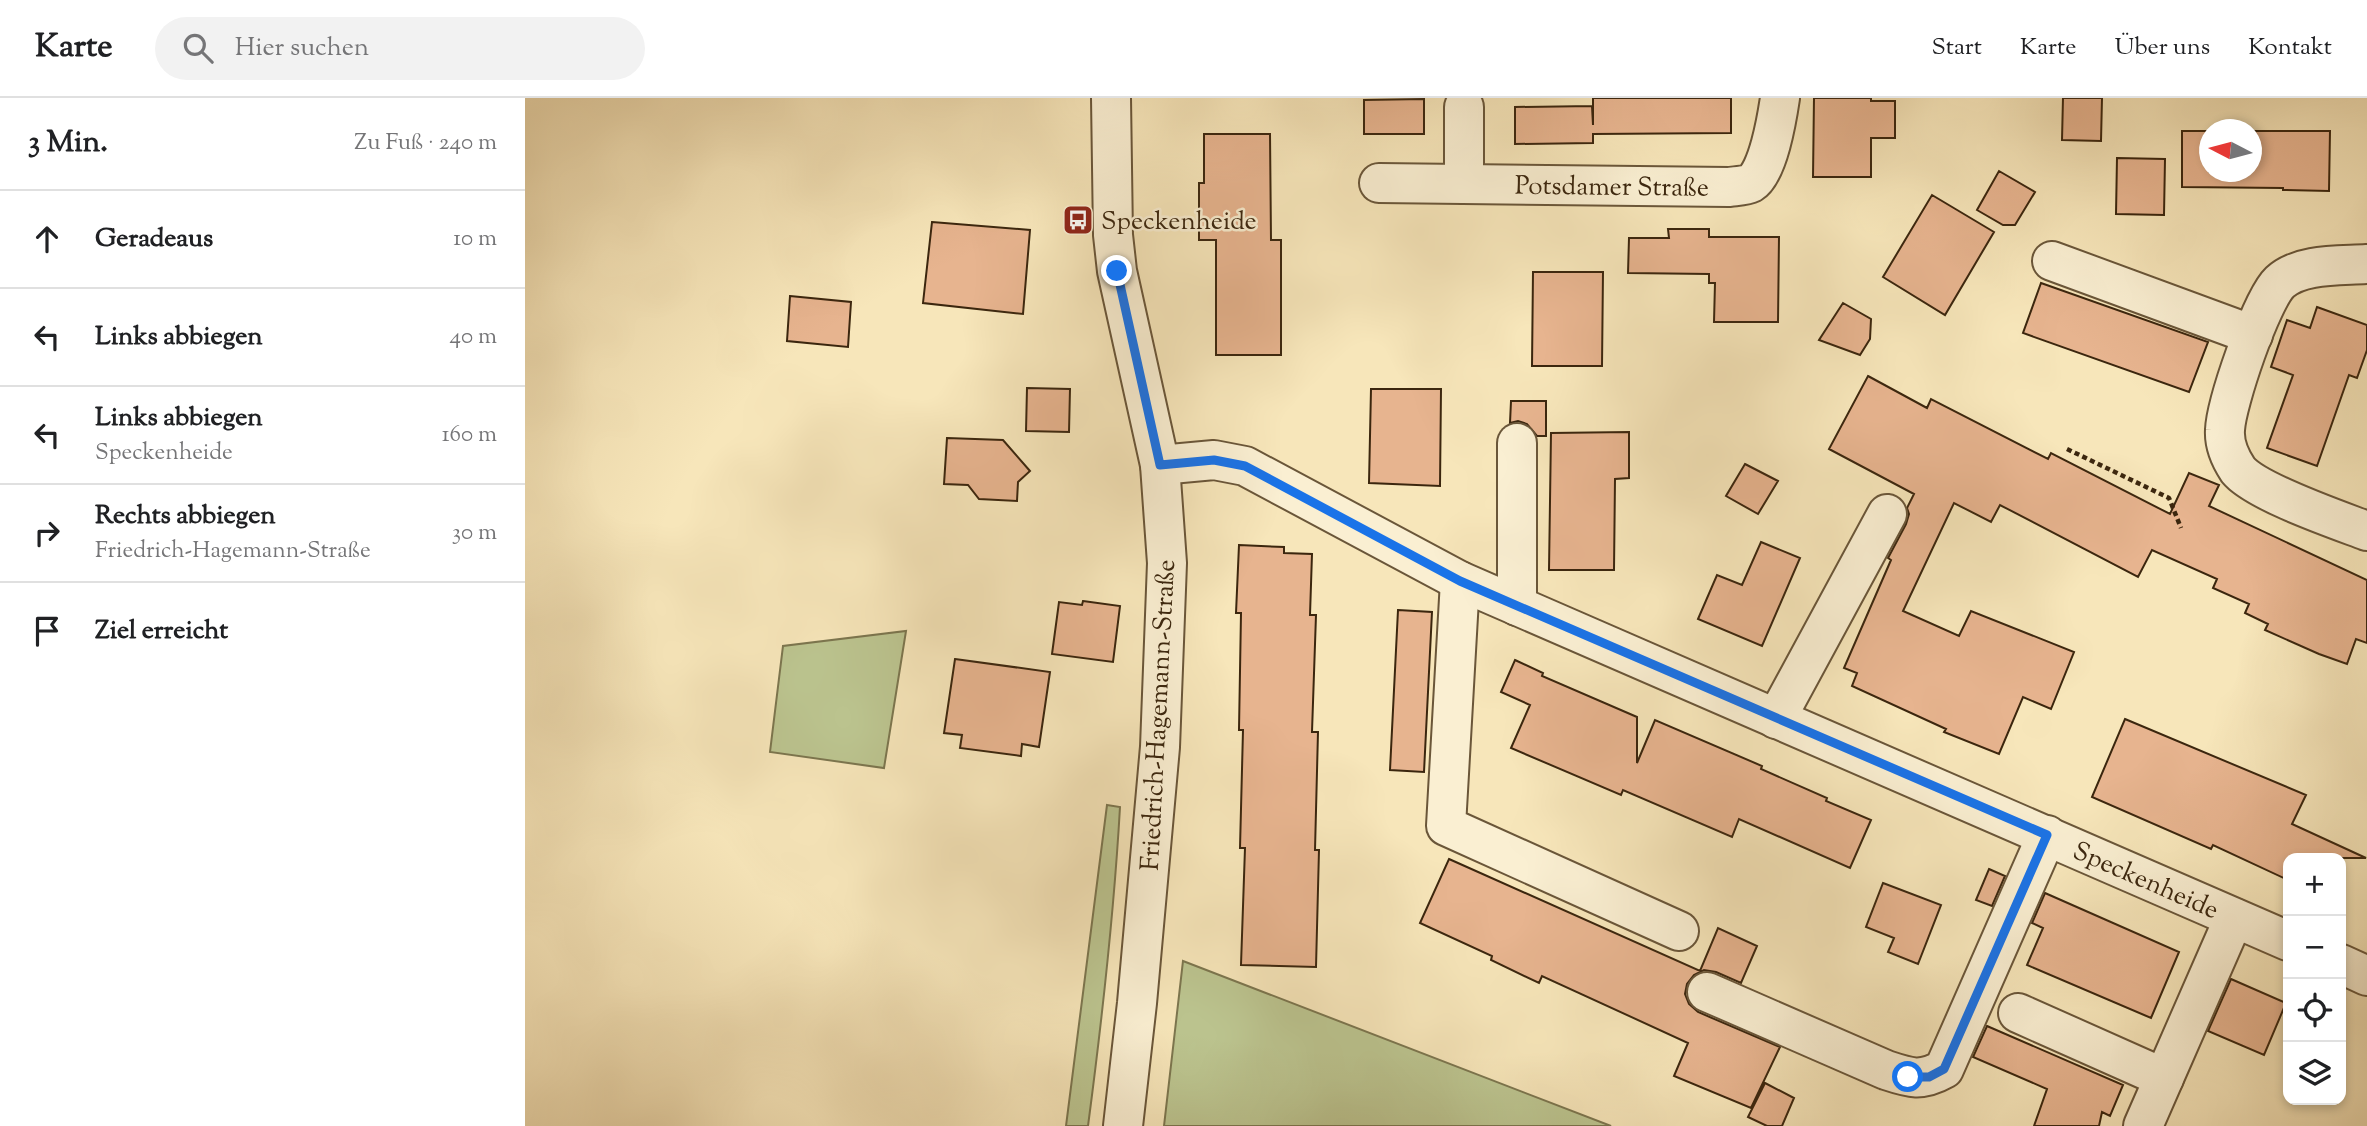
<!DOCTYPE html>
<html lang="de">
<head>
<meta charset="utf-8">
<style>
  :root { --surface:#fff; --page:#f2f2f2; --text:#202124; --muted:#757577; --line:#e0e0e0 }
  body { margin:0; font-family:"Sorts Mill Goudy",serif; background:var(--page); color:var(--text) }
  .controls { position:absolute; right:21px; bottom:21px; display:grid; overflow:hidden; border-radius:14px; box-shadow:0 4px 10px #0003 }
  .controls button { width:63px; height:63px; display:grid; place-items:center; padding:0; border:0; border-bottom:2px solid var(--line); background:var(--surface); color:var(--text); font:35px sans-serif }
  .compass { position:absolute; left:1674px; top:21px; width:63px; height:63px; border-radius:50%; background:var(--surface); box-shadow:0 4px 10px #0003; rotate:276deg }
  .stop { position:absolute; width:21px; height:21px; margin:-16px; border:5px solid #1a73e8; border-radius:50%; background:#fff }
  .stop.end { background:#1a73e8; border-color:#fff; box-shadow:0 2px 7px #0008 }
  .list { margin:0; padding:0; list-style:none }
  h2 { display:flex; justify-content:space-between; align-items:center; height:91px; margin:0; padding:0 28px; font-size:30px }
  h2 small { font-size:23px; font-weight:400; color:var(--muted) }
  .list li { display:grid; grid-template-columns:46px 1fr auto; gap:21px; align-items:center; box-sizing:border-box; height:98px; padding:0 28px; border-top:2px solid var(--line) }
  .list b { display:block; font-size:26px; white-space:nowrap }
  .list p { margin:0; font-size:23px; white-space:nowrap; color:var(--muted) }
  .list em { font-size:23px; font-style:normal; color:var(--muted) }
  .icon { flex:none; width:38px; height:38px; fill:none; stroke:currentColor; stroke-width:2; stroke-linecap:round; stroke-linejoin:round }
  .map { position:relative; flex:none; width:1842px; height:1028px; overflow:hidden }
  header { display:flex; align-items:center; gap:42px; box-sizing:border-box; height:98px; padding:0 35px; background:var(--surface); border-bottom:2px solid var(--line) }
  header strong { font-size:33px }
  nav { display:flex; gap:38px; margin-inline-start:auto; font-size:24px }
  .search { width:490px; height:63px; background:var(--page); display:flex; align-items:center; gap:18px; box-sizing:border-box; padding:0 24px; border-radius:38px; color:var(--muted); font-size:26px }
  main { display:flex }
  aside { flex:1; background:var(--surface) }
  .map>svg:first-child { display:block }
  .green { fill:#bcc590; stroke:#7c764f; stroke-width:2 }
  .building { fill:#e7b48f; stroke:#3b260e; stroke-width:2 }
  .lines { fill:none; stroke-linecap:round; stroke-linejoin:round }
  .minor-casing { stroke:#6a5639; stroke-width:42 }
  .path { stroke:#3b260e; stroke-width:4.5; stroke-dasharray:5 3.5; stroke-linecap:butt }
  .minor { stroke:#faefd2; stroke-width:38 }
  .route { stroke:#1a73e8; stroke-width:9 }
  .labels { text-anchor:middle; stroke-width:5; stroke-linejoin:round; paint-order:stroke }
  .street-label { font-size:26px; fill:#3b260e; stroke:#faefd2 }
  .poi-label { font-size:26px; fill:#3b260e; stroke:#faefd2; text-anchor:start }
</style>
</head>
<body>
<header>
<strong>Karte</strong>
<div class="search"><svg class="icon" aria-label="search" viewBox="0 0 24 24"><circle cx="10" cy="10" r="6"/><path d="M15 15l6 6"/></svg>Hier suchen</div>
<nav><a>Start</a><a>Karte</a><a>Über uns</a><a>Kontakt</a></nav>
</header>
<main>
<aside>
<h2>3 Min.<small>Zu Fuß · 240 m</small></h2>
<ul class="list">
<li><svg class="icon" aria-label="ahead" viewBox="0 0 24 24"><path d="M12 20V5M6 11l6-6 6 6"/></svg><div><b>Geradeaus</b></div><em>10 m</em></li>
<li><svg class="icon" aria-label="left" viewBox="0 0 24 24"><path d="M17 20v-9H6M10 6l-5 5 5 5"/></svg><div><b>Links abbiegen</b></div><em>40 m</em></li>
<li><svg class="icon" aria-label="left" viewBox="0 0 24 24"><path d="M17 20v-9H6M10 6l-5 5 5 5"/></svg><div><b>Links abbiegen</b><p>Speckenheide</p></div><em>160 m</em></li>
<li><svg class="icon" aria-label="right" viewBox="0 0 24 24"><path d="M7 20v-9h11M14 6l5 5-5 5"/></svg><div><b>Rechts abbiegen</b><p>Friedrich-Hagemann-Straße</p></div><em>30 m</em></li>
<li><svg class="icon" aria-label="arrive" viewBox="0 0 24 24"><path d="M6 21V4h12l-3 4 3 4H6"/></svg><div><b>Ziel erreicht</b></div></li>
</ul>
</aside>
<div class="map">
<svg width="1842" height="1028" viewBox="0 0 1842 1028">
  <rect width="100%" height="100%" fill="#f7e6ba"/>
  <filter id="stains"><feTurbulence type="fractalNoise" baseFrequency=".00286" numOctaves="4"/><feColorMatrix values="0 0 0 0 .2 0 0 0 0 .09 0 0 0 0 .02 0 0 0 .5 -.17"/></filter>
  <radialGradient id="worn" r=".72"><stop offset=".6" stop-color="#630" stop-opacity="0"/><stop offset="1" stop-color="#630" stop-opacity=".3"/></radialGradient>
  <path class="green" d="M 381,533 L 359,670 L 245,654 L 258,548 Z
    M 582,707 L 595,709 C 589,815 577,922 563,1028 L 541,1028 Z
    M 658,863 L 1086,1028 L 639,1028 Z"/>
  <path class="building" d="M 1068,0 L 1206,0 L 1206,35 L 1068,36 L 1068,45 L 990,46 L 990,9 L 1067,8 L 1068,27 Z
    M 1289,0 L 1346,0 L 1346,3 L 1370,3 L 1370,40 L 1346,40 L 1346,79 L 1288,79 Z
    M 1538,0 L 1577,0 L 1576,43 L 1537,42 Z
    M 899,1 L 899,36 L 839,36 L 839,2 Z
    M 1657,33 L 1684,33 L 1684,74 L 1726,74 L 1726,33 L 1805,33 L 1804,93 L 1758,92 L 1758,90 L 1657,89 Z
    M 679,36 L 745,36 L 746,142 L 756,142 L 756,257 L 691,257 L 691,142 L 674,142 L 674,85 L 679,85 Z
    M 1592,60 L 1640,61 L 1639,117 L 1591,116 Z
    M 1474,73 L 1510,94 L 1490,127 L 1478,127 L 1452,112 Z
    M 1407,97 L 1469,134 L 1420,217 L 1358,179 Z
    M 407,124 L 505,132 L 498,216 L 398,205 Z
    M 1143,131 L 1184,131 L 1184,139 L 1254,139 L 1253,224 L 1189,224 L 1190,185 L 1184,185 L 1184,176 L 1103,175 L 1104,140 L 1144,140 Z
    M 1008,174 L 1078,174 L 1077,268 L 1007,268 Z
    M 1516,185 L 1683,244 L 1664,294 L 1498,235 Z
    M 265,198 L 326,204 L 323,249 L 262,243 Z
    M 1318,205 L 1346,221 L 1345,241 L 1335,257 L 1294,242 Z
    M 1792,209 L 1842,227 L 1842,252 L 1832,280 L 1824,277 L 1792,368 L 1742,350 L 1768,277 L 1746,269 L 1762,222 L 1785,230 Z
    M 1343,278 L 1402,310 L 1406,301 L 1523,361 L 1526,355 L 1645,416 L 1664,375 L 1694,387 L 1684,408 L 1842,482 L 1842,545 L 1831,541 L 1822,566 L 1794,556 L 1740,532 L 1743,526 L 1720,515 L 1724,506 L 1688,490 L 1692,481 L 1627,452 L 1613,479 L 1475,407 L 1466,424 L 1429,405 L 1378,513 L 1434,538 L 1446,513 L 1549,554 L 1526,611 L 1498,599 L 1474,656 L 1419,634 L 1421,631 L 1327,588 L 1332,575 L 1319,570 L 1366,462 L 1363,460 L 1381,426 L 1384,416 L 1382,410 L 1389,396 L 1304,351 Z
    M 502,290 L 545,291 L 544,334 L 501,333 Z
    M 846,291 L 916,291 L 915,388 L 844,385 Z
    M 986,303 L 1021,303 L 1021,338 L 1012,338 L 1002,326 L 993,323 L 985,325 Z
    M 1104,334 L 1104,380 L 1090,381 L 1089,472 L 1024,472 L 1026,335 Z
    M 422,340 L 478,342 L 505,373 L 493,384 L 492,403 L 454,401 L 443,387 L 419,386 Z
    M 1220,366 L 1253,383 L 1233,416 L 1201,398 Z
    M 1236,444 L 1275,460 L 1237,548 L 1173,521 L 1192,477 L 1217,487 Z
    M 714,447 L 759,449 L 759,455 L 787,456 L 785,517 L 791,517 L 787,634 L 793,634 L 790,752 L 794,752 L 791,869 L 716,867 L 720,750 L 715,750 L 718,632 L 714,632 L 716,515 L 711,515 Z
    M 558,503 L 595,508 L 588,564 L 527,556 L 534,504 L 557,507 Z
    M 873,512 L 907,514 L 899,674 L 865,672 Z
    M 430,561 L 525,574 L 514,649 L 497,646 L 496,658 L 435,650 L 437,637 L 419,635 Z
    M 990,562 L 1018,575 L 1017,578 L 1112,619 L 1112,665 L 1130,622 L 1237,668 L 1236,671 L 1302,700 L 1301,703 L 1346,722 L 1325,770 L 1214,721 L 1207,739 L 1098,692 L 1096,697 L 986,650 L 1005,607 L 976,594 Z
    M 1600,621 L 1781,697 L 1767,726 L 1841,760 L 1763,760 L 1763,782 L 1688,747 L 1686,751 L 1567,699 Z
    M 924,761 L 1175,873 L 1193,830 L 1232,848 L 1216,885 L 1191,874 L 1179,872 L 1169,877 L 1162,886 L 1160,896 L 1164,906 L 1173,914 L 1255,949 L 1226,1010 L 1149,978 L 1163,945 L 1017,878 L 1014,885 L 966,862 L 967,858 L 895,825 Z
    M 1464,771 L 1480,778 L 1467,808 L 1451,802 Z
    M 1358,785 L 1416,807 L 1393,866 L 1363,854 L 1369,840 L 1341,829 Z
    M 1520,795 L 1654,854 L 1626,920 L 1502,867 L 1518,830 L 1507,825 Z
    M 1706,881 L 1761,905 L 1739,957 L 1683,933 Z
    M 1462,928 L 1598,987 L 1585,1018 L 1577,1014 L 1574,1028 L 1509,1028 L 1522,991 L 1448,959 Z
    M 1240,985 L 1269,1000 L 1257,1028 L 1242,1028 L 1223,1019 Z"/>
  <g class="lines">
    <g class="minor-casing">
      <g id="minor">
        <path d="M 586,0 L 588,137 L 592,173 L 635,367 L 642,465 L 635,649 L 612,905 L 598,1028"/>
        <path id="s1" d="M 854,85 L 1204,89 C 1210,88 1220,88 1226,85 C 1243,75 1252,20 1255,0"/>
        <path d="M 939,86 L 939,9"/>
        <path d="M 1527,163 L 1728,237"/>
        <path d="M 1842,166 C 1816,168 1776,165 1755,184 C 1736,202 1701,306 1700,332 C 1699,347 1705,360 1713,372 C 1731,394 1813,422 1842,433"/>
        <path id="s2" d="M 635,367 L 689,362 L 720,368 L 935,483 L 1763,843"/>
        <path d="M 935,483 L 921,728 L 1154,833"/>
        <path d="M 992,508 L 992,345"/>
        <path d="M 1251,621 L 1362,416"/>
        <path d="M 1816,866 L 1842,878"/>
        <path d="M 1182,894 L 1361,972 C 1385,980 1396,984 1419,971 L 1522,737"/>
        <path d="M 1493,915 L 1639,980 L 1709,820"/>
        <path d="M 1618,1028 L 1639,980"/>
      </g>
    </g>
    <path class="path" d="M 1542,351 L 1644,400 L 1656,430"/>
    <use href="#minor" class="minor"/>
  </g>
  <g class="lines">
    <path class="route" d="M 592,173 L 635,367 L 689,362 L 720,368 L 935,483 L 1522,737 L 1419,971 L 1404,979 L 1383,979"/>
  </g>
  <defs>
    <g id="bus-square" transform="scale(1.575)"><rect x="-9" y="-9" width="18" height="18" rx="4" fill="#8f2418" stroke="#faefd2"/><path d="M-5-6H5V4H4V6H2V4H-2V6H-4V4H-5ZM-3.5-4V0h7V-4ZM-3.5 1.2v1.5H-2V1.2ZM2 1.2v1.5H3.5V1.2Z" fill="#fff"/></g>
  </defs>
  <g fill-rule="evenodd">
    <use href="#bus-square" x="553" y="122"/>
  </g>
  <g class="labels">
    <g class="street-label">
      <text dy="9" stroke="none"><textPath href="#s1" startOffset="233">Potsdamer Straße</textPath></text>
      <text transform="translate(632 617) rotate(-87)" y="9">Friedrich-Hagemann-Straße</text>
      <text dy="9" stroke="none"><textPath href="#s2" startOffset="1078">Speckenheide</textPath></text>
    </g>
    <g class="poi-label">
      <text x="576" y="131">Speckenheide</text>
    </g>
  </g>
  <rect width="100%" height="100%" filter="url(#stains)"/>
  <rect width="100%" height="100%" fill="url(#worn)"/>
</svg>
<div class="controls">
<button>+</button>
<button>−</button>
<button><svg class="icon" aria-label="locate" viewBox="0 0 24 24"><circle cx="12" cy="12" r="6"/><path d="M12 2v4M12 18v4M2 12h4M18 12h4"/></svg></button>
<button><svg class="icon" aria-label="layers" viewBox="0 0 24 24"><path d="M12 4l9 5-9 5-9-5zM3 14l9 5 9-5"/></svg></button>
</div>
<svg class="compass" viewBox="-18 -18 36 36"><path d="M0-13l5 13h-10z" fill="#e53935"/><path d="M0 13l5-13h-10z" fill="#757577"/></svg>
<div class="stop" style="left:1383px;top:979px"></div>
<div class="stop end" style="left:592px;top:173px"></div>
</div>
</main>
</body>
</html>
